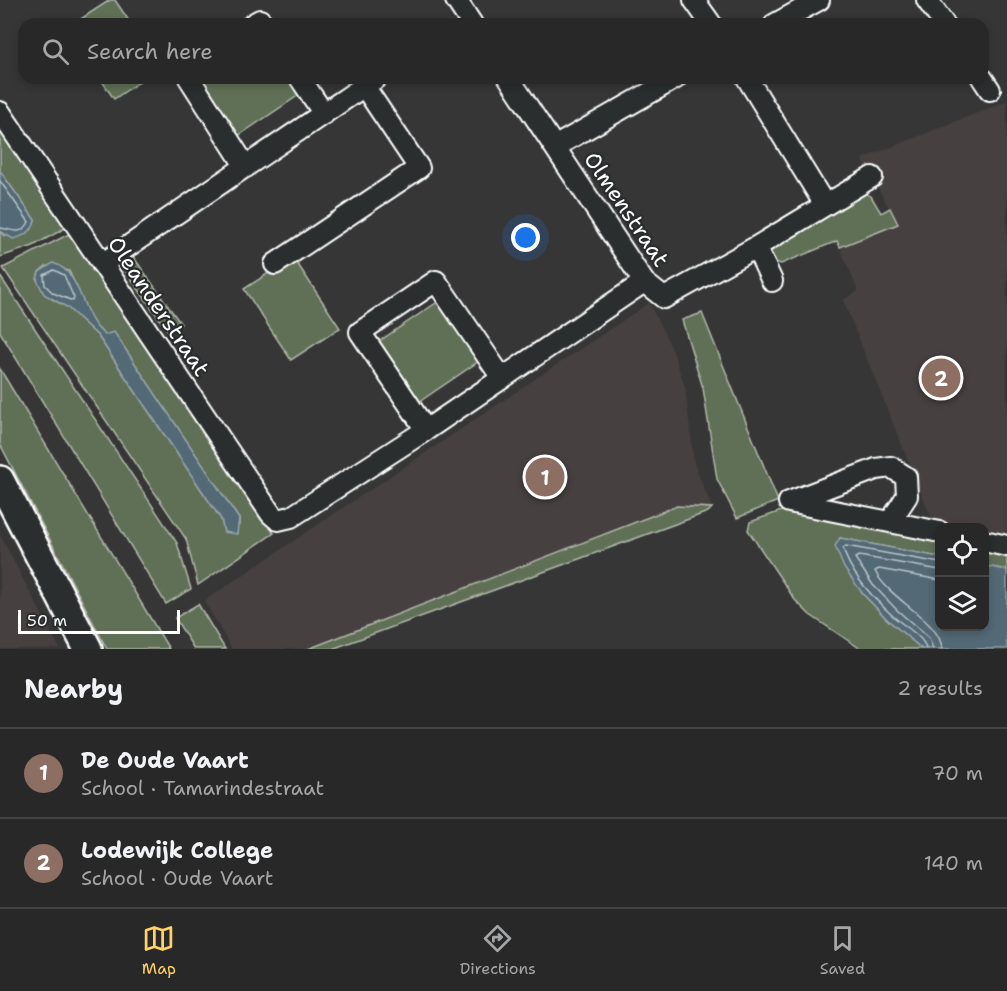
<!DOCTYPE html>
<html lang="en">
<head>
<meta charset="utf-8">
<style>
  :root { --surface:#292828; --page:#313030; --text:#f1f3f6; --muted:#a5a6a8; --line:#454445; --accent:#ffd166 }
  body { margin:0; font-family:"Shantell Sans",sans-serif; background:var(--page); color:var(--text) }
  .controls { position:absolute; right:18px; bottom:18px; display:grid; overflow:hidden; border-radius:12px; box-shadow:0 3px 9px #0003 }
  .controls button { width:54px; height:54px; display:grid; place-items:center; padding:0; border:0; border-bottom:2px solid var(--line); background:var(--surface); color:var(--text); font:30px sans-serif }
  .scale { position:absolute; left:18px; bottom:15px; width:162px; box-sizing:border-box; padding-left:6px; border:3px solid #fff; border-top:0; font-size:16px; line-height:21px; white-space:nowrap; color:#fff; -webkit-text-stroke:4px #2a2d2e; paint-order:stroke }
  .you { position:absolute; left:526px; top:238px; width:21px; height:21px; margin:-15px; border:4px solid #fff; border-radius:50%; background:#1a73e8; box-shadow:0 0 0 9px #1a73e833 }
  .badge { display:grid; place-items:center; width:39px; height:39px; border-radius:50%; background:var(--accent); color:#fff; font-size:20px; font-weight:700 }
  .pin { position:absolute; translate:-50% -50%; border:3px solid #fff; box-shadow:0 2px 6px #0006 }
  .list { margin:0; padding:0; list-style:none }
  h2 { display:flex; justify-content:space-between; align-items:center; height:78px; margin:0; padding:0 24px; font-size:26px }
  h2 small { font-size:20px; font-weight:400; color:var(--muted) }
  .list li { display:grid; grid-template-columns:39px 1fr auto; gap:18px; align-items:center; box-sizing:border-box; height:90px; padding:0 24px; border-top:2px solid var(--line) }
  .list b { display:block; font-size:22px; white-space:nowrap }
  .list p { margin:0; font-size:20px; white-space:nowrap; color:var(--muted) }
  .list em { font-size:20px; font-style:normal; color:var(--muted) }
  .icon { flex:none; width:33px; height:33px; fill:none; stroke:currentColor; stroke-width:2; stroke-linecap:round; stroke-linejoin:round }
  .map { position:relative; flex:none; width:1007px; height:649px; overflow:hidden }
  .search { position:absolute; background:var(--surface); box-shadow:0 3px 9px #0003; left:18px; right:18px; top:18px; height:66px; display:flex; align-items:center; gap:15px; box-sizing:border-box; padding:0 21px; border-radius:18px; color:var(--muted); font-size:22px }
  .sheet { height:258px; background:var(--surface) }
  nav { display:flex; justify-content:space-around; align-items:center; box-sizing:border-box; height:84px; border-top:2px solid var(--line); background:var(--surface); font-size:16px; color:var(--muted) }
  nav a { display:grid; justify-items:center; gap:3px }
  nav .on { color:var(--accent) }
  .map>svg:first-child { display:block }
  .built { fill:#46403f }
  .green { fill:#617057; stroke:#b0b8ab; stroke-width:1.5; fill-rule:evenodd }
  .water { fill:#526976; stroke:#97a5ad; stroke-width:1.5 }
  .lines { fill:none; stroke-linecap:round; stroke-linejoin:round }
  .shore { stroke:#bac3c8; stroke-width:1.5 }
  .minor-casing { stroke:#fff; stroke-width:24 }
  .secondary-casing { stroke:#fff; stroke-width:32 }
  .minor { stroke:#2a2d2e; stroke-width:20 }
  .secondary { stroke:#2a2d2e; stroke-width:27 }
  .labels { text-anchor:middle; stroke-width:4.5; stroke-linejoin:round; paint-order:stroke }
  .street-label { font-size:22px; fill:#fff; stroke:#2a2d2e }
</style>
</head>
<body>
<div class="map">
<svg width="1007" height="649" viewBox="0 0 1007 649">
  <rect width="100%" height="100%" fill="#373636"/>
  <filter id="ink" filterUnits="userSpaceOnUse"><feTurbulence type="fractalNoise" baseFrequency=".0167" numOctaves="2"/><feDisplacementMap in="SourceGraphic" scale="12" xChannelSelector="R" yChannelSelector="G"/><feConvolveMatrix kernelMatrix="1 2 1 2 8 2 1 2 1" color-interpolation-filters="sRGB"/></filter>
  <g filter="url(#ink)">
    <path class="built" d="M 1007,101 L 1007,534 L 985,531 L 984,528 L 933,522 L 843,300 L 858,291 L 840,247 L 898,224 L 862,159 Z
      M 649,303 L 672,349 L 685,387 L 694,463 L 712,508 L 677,506 L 308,649 L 232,649 L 204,601 Z
      M 0,535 L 60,649 L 0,649 Z"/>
    <path class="green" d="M 110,0 L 115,0 L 131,24 L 73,24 Z
      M 100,78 L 145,78 L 114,99 Z
      M 208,78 L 292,78 L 302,93 L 238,136 L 202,82 Z
      M 0,128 L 67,227 L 33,246 L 0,257 L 0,231 L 4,236 L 31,230 L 35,220 L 0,171 Z
      M 864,193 L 871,196 L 881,213 L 890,208 L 898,224 L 840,247 L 837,241 L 781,264 L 775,262 L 769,251 L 771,245 Z
      M 71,233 L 274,533 L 198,585 L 186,539 L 3,268 ZM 46,266 L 69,271 L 92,323 L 105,335 L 114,333 L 239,519 L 239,525 L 224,532 L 221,519 L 98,336 L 67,307 L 50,298 L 37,280 L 39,272 Z
      M 132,255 L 181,324 L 169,333 L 120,263 Z
      M 293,257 L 340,328 L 291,360 L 244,289 Z
      M 0,276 L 177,543 L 191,589 L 166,604 L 0,332 Z
      M 442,299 L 482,359 L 419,402 L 378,342 Z
      M 702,313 L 778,501 L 737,518 L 717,479 L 703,388 L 682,320 Z
      M 0,369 L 169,649 L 107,649 L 0,444 Z
      M 677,506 L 712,508 L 708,512 L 332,649 L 308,649 Z
      M 787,509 L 939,538 L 939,557 L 840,538 L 863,594 L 888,620 L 922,649 L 861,649 L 810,615 L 795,600 L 748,530 L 750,522 Z
      M 984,547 L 1007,551 L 1007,570 L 985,566 Z
      M 198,604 L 225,649 L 194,649 L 175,618 Z"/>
    <path class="water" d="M 0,171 L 35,220 C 33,232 24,236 13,239 L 0,231 Z
      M 53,263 C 83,272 80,317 105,335 L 114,332 L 239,519 L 237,534 L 224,532 L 221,519 L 98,336 L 67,307 L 44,294 L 37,280 L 39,272 Z
      M 840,538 L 939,557 L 940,626 L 984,626 L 985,566 L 1007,570 L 1007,649 L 922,649 L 888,620 L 863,594 L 844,568 L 835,546 Z"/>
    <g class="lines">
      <path class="shore" d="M 0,181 L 29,222 C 21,237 12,229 0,228
        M 54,270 L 64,275 L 74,298 L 73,301 L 53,293 L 45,285 L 44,275 Z
        M 940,580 L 879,569 L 875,571 C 888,599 941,621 942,649
        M 926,649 C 924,636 902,625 893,616 C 873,598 850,574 843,548 L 846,546 L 940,563
        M 933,649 L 929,638 L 897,610 L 873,585 L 855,558 L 859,556 L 940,570"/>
      <g class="minor-casing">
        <path id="minor" d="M 456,0 L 472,24
          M 694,0 L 711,24
          M 927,0 L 944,24
          M 253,24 L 260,20 L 263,24
          M 775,24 L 819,0
          M 189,78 L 246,167
          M 300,78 L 324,114
          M 509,78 L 644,282 L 664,298 L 756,247 L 872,177
          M 747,78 L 825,205
          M 982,78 L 990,90
          M 0,112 L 271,514 L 278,520 L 291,517 L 426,430 L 644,282
          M 556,146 L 676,78
          M 756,247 L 772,281
          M 102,264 L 376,78
          M 275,264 L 419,168 L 364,86
          M 426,430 L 360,332 L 436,281 L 502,378
          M 890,522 L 907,496 L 906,477 L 891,467 L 876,469 L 789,502 L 940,532
          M 984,541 L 1007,546"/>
      </g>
      <g class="secondary-casing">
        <path id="secondary" d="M 0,480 L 88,649"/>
      </g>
      <use href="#minor" class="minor"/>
      <use href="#secondary" class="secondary"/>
    </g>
  </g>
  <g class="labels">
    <g class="street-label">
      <text transform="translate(627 209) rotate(56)" y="8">Olmenstraat</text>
      <text transform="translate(159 306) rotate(56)" y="8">Oleanderstraat</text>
    </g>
  </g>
</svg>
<div class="controls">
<button><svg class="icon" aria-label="locate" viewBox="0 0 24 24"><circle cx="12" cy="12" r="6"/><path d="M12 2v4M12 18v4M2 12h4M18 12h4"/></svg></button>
<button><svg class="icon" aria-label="layers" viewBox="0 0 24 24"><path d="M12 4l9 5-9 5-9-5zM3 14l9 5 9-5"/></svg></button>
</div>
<div class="scale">50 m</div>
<div class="you"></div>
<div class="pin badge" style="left:545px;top:477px;background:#8d6e63">1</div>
<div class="pin badge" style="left:941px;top:378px;background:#8d6e63">2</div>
<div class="search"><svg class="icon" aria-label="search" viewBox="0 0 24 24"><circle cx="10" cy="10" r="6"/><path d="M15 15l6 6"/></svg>Search here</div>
</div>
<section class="sheet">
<h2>Nearby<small>2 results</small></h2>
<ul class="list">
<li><span class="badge" style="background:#8d6e63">1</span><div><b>De Oude Vaart</b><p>School · Tamarindestraat</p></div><em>70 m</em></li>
<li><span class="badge" style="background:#8d6e63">2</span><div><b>Lodewijk College</b><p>School · Oude Vaart</p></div><em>140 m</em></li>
</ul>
</section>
<nav>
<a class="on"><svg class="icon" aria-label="map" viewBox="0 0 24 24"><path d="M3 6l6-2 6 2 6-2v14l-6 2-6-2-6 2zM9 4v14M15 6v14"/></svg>Map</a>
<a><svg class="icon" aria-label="directions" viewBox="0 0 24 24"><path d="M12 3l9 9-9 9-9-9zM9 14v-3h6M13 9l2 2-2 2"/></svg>Directions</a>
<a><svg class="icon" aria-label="saved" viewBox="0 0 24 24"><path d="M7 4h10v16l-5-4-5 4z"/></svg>Saved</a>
</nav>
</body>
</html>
